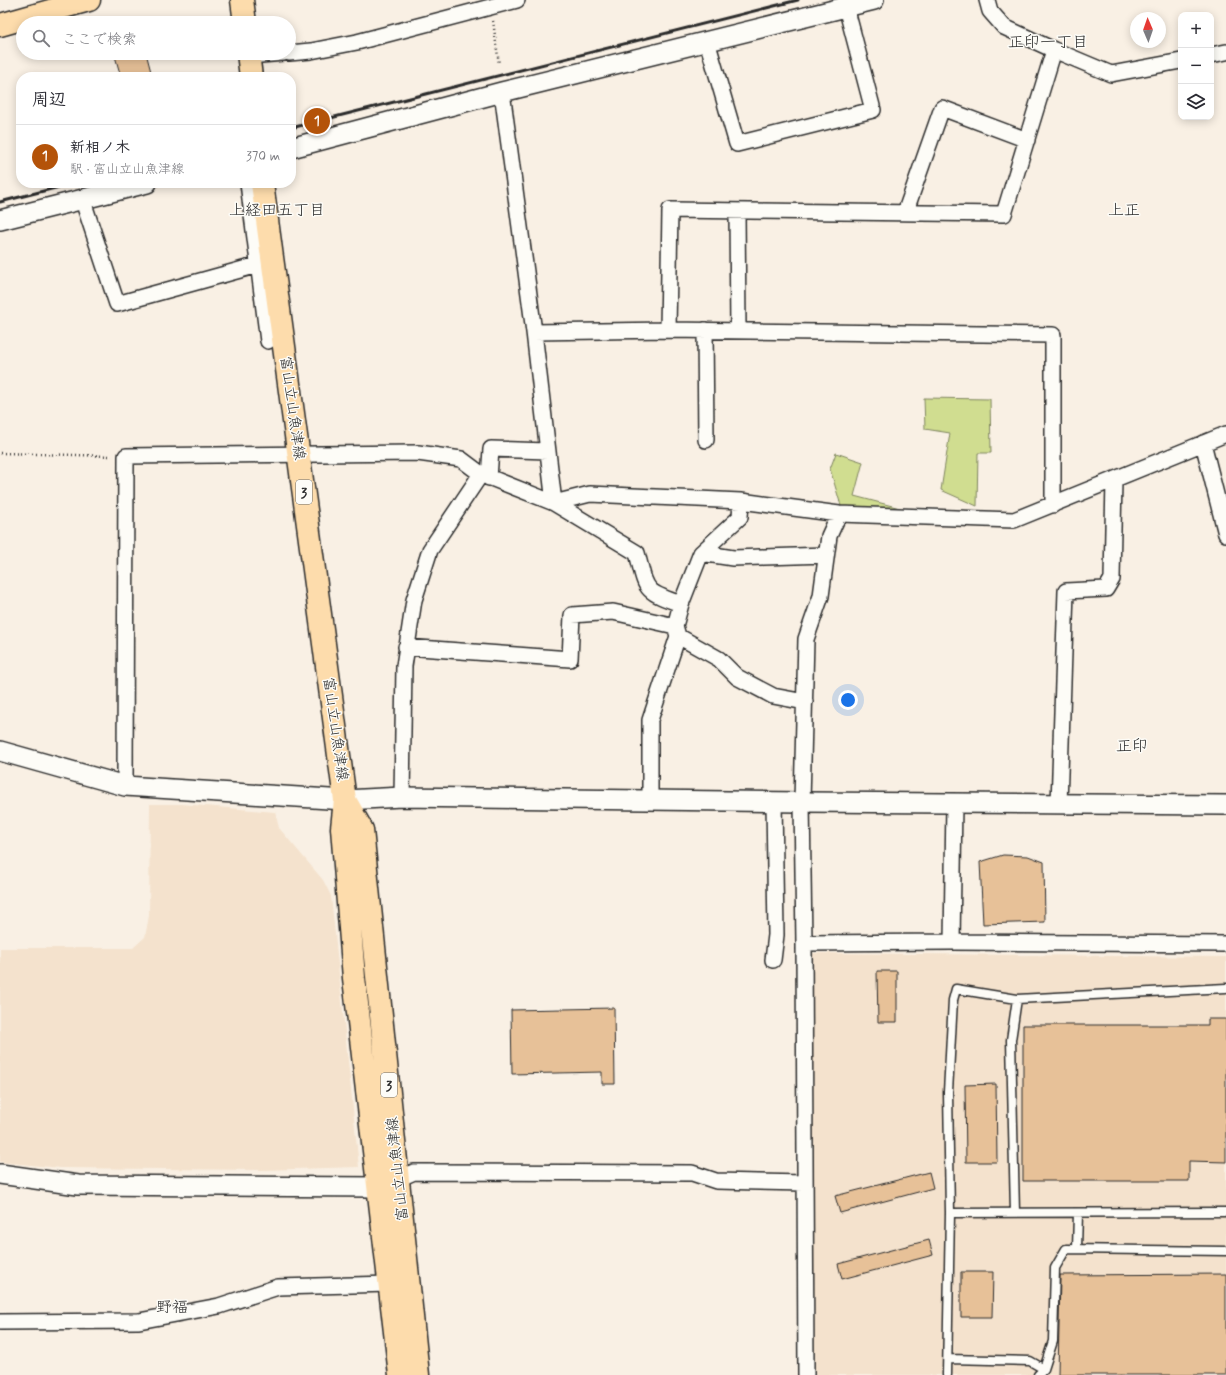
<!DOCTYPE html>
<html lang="ja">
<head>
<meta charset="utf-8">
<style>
  :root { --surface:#fff; --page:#f7f7f7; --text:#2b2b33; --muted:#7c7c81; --line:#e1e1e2; --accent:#b45309 }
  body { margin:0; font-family:Mynerve,"Klee One",sans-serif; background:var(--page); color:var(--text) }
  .controls { position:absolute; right:12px; top:12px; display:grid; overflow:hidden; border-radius:8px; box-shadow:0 2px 10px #0003 }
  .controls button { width:36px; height:36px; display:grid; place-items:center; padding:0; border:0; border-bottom:1px solid var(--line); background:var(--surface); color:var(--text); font:20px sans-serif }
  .compass { position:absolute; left:1130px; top:12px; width:36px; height:36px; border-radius:50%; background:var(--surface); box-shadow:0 2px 10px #0003; rotate:358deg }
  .you { position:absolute; left:848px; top:700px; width:14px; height:14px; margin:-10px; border:3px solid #fff; border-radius:50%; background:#1a73e8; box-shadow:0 0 0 6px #1a73e833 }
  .badge { display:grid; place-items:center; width:26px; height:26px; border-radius:50%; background:var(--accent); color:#fff; font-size:13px; font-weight:700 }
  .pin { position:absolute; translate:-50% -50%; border:2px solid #fff; box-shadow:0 1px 4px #0006 }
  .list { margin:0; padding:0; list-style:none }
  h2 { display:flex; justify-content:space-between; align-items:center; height:52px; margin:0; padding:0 16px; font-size:17px }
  h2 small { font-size:13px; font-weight:400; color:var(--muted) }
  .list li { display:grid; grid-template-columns:26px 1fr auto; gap:12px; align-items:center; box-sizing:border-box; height:64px; padding:0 16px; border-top:1px solid var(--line) }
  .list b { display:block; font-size:15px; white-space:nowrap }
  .list p { margin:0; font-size:13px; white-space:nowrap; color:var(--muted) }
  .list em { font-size:13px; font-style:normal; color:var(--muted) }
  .icon { flex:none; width:22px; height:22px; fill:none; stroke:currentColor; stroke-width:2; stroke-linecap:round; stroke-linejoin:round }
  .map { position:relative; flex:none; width:1226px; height:1375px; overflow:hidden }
  .search { position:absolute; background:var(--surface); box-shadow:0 2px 10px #0003; left:16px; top:16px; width:280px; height:44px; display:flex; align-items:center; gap:10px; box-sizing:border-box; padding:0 14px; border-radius:22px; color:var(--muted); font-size:15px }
  .panel { position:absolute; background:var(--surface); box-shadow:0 2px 10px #0003; left:16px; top:72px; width:280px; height:116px; border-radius:16px }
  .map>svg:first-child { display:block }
  .built { fill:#f4e2cd }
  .green { fill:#d0dd90; stroke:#7e845e }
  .building { fill:#e7c198; stroke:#2b2b2b }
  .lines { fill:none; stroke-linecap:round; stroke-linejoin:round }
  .service-casing { stroke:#2b2b2b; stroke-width:11 }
  .minor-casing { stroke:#2b2b2b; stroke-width:18 }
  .tertiary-casing { stroke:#2b2b2b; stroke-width:22 }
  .primary-casing { stroke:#2b2b2b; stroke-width:25 }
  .path { stroke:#2b2b2b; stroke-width:2.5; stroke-dasharray:1 3; stroke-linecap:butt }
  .service { stroke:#fdfcf7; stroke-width:8 }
  .minor { stroke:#fdfcf7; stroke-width:15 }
  .tertiary { stroke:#fdfcf7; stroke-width:19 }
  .primary { stroke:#fddcac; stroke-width:22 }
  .rail { stroke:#2b2b2b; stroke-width:3 }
  .labels { text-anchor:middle; stroke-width:3; stroke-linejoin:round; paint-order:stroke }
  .shield { fill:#fdfcf7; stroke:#6a6a68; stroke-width:1 }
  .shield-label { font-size:14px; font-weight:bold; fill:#2b2b2b }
  .street-label { font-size:15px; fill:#2b2b2b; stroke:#fdfcf7 }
  .neighbourhood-label { font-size:16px; fill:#2b2b2b; stroke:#fdfcf7 }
</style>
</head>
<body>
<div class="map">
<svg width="1226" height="1375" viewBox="0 0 1226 1375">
  <rect width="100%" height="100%" fill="#f9f0e4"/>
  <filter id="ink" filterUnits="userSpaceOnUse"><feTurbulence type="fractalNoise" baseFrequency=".025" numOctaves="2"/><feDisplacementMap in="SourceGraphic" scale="8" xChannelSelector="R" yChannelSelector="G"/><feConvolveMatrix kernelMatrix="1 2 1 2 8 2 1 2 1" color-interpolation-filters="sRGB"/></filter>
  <g filter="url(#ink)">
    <path class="built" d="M 150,804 L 181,804 L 275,812 L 279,828 L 323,880 L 331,896 L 359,1167 L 262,1170 L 61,1168 L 0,1162 L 0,948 L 133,948 L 145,937 L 149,916 Z
      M 812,953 L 1226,957 L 1226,1375 L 811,1375 Z"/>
    <path class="green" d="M 924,398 L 990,399 L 991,453 L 978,453 L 977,506 L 941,490 L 950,433 L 925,429 Z
      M 836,453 L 863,462 L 854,496 L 900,508 L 898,513 L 842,509 L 830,469 Z"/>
    <path class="building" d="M 127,53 L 146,53 L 151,72 L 129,77 L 121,77 L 115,56 Z
      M 1003,855 L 1028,856 L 1044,862 L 1045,922 L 983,924 L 980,862 Z
      M 877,971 L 897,971 L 897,1022 L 878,1022 Z
      M 614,1008 L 615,1084 L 602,1084 L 602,1072 L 512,1074 L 511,1010 Z
      M 1208,1019 L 1226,1019 L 1226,1162 L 1189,1161 L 1189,1181 L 1023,1181 L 1023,1025 L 1208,1025 Z
      M 996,1084 L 997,1162 L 966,1162 L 965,1085 Z
      M 929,1172 L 933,1188 L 840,1213 L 835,1196 Z
      M 929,1240 L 933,1255 L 842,1279 L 838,1264 Z
      M 961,1272 L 993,1272 L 992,1317 L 961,1317 Z
      M 1226,1274 L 1226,1375 L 1058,1375 L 1060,1275 Z"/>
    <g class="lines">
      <g class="service-casing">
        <path id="service" d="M 950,1213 L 1226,1212
          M 1015,1213 L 1011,1040 L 1017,999
          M 1077,1249 L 1078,1213
          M 948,1359 L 1030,1361 L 1044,1369 L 1038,1375
          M 1044,1369 L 1053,1341 L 1055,1268 L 1066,1249 L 1226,1251
          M 947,1375 L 950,1213 L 948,1092 L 953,1000 L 956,989 L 1017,999 L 1226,988"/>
      </g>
      <g class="minor-casing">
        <path id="minor" d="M 987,0 L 990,11 L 1004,27 L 1054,50 L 1111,74 L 1181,61
          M 707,41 L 737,144 L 873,110 L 846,7
          M 289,53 L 311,51 L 357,42 L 517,0
          M 1211,55 L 1226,52
          M 249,56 L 284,53
          M 502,92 L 534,332 L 554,503
          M 248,183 L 268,341
          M 82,198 L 117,304 L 258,265
          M 737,211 L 738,330
          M 905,213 L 942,108 L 1027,140
          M 668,330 L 670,210 L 1004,214 L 1054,50
          M 705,330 L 706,440
          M 534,332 L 668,330 L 1053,335 L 1053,505
          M 1203,443 L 1226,534
          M 489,478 L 491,449 L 547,451
          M 554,503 L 590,494 L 741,501 L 839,514 L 1014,520 L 1226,434
          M 701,553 L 733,558 L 826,555
          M 678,636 L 719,659 L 737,677 L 773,696 L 805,702
          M 406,647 L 570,659 L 572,615 L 613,612 L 675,626
          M 125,786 L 126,456 L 418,453 L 461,459 L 481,474 L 554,503 L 637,553 C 647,591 643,591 681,604 L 701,553 L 740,517 L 741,501
          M 402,797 L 404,666 L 414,600 L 430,550 L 481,474
          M 650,800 L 650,720 L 678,636 L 675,626 L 681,604
          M 1059,804 L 1066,591 L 1106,589 L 1112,579 L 1114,480
          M 952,942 L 954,803
          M 804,943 L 802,802 L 806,639 L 821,596 L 829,536 L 839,514
          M 773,960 L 776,935 L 774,802
          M 391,1182 L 414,1172 L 692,1173 L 716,1181 L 804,1183
          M 0,1322 L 139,1321 L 219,1306 L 278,1287 L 390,1284
          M 806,1375 L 804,943 L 952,942 L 1226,944"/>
      </g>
      <g class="tertiary-casing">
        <path id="tertiary" d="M 291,148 L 502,92 L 874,0
          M 0,220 L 147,183
          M 0,751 L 125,786 L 345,800 L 402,797 L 802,802 L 1226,805
          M 0,1174 L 78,1185 L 379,1187"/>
      </g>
      <g class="primary-casing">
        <path id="primary" d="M 242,0 L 245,23
          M 0,25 L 89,0
          M 248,53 L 251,77
          M 262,183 L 345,800 L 342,828 L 354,978 L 400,1375
          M 345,800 L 362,830 L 418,1375"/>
      </g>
      <path class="path" d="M 493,21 L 499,64
        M 0,453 L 112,456"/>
      <use href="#service" class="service"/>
      <use href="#minor" class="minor"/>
      <use href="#tertiary" class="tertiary"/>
      <use href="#primary" class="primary"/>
      <path class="rail" d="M 291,128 L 798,0
        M 0,202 L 75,183"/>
    </g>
  </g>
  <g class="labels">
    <g class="shield">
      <rect x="296" y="480" width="16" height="24" rx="3"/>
      <rect x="381" y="1073" width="16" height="24" rx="3"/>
    </g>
    <g class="shield-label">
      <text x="304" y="497">3</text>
      <text x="389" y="1090">3</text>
    </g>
    <g class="street-label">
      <text transform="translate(293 408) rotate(82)" y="5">富山立山魚津線</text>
      <text transform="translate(336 729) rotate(82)" y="5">富山立山魚津線</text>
      <text transform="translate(397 1169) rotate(-96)" y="5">富山立山魚津線</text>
    </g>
    <g class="neighbourhood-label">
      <text x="1048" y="47">正印一丁目</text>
      <text x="277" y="215">上経田五丁目</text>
      <text x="1124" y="215">上正</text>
      <text x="1132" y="751">正印</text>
      <text x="172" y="1312">野福</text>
    </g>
  </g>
</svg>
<div class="controls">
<button>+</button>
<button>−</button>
<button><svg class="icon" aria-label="layers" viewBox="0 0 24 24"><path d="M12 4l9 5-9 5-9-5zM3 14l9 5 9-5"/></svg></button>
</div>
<svg class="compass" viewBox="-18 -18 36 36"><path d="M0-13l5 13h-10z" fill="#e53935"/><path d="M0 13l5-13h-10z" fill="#7c7c81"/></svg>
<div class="you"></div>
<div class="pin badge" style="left:317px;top:121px">1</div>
<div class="search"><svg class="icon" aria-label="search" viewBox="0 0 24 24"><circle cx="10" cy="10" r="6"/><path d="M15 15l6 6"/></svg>ここで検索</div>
<section class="panel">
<h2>周辺<small></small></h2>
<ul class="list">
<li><span class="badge">1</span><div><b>新相ノ木</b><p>駅 · 富山立山魚津線</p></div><em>370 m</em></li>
</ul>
</section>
</div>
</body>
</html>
